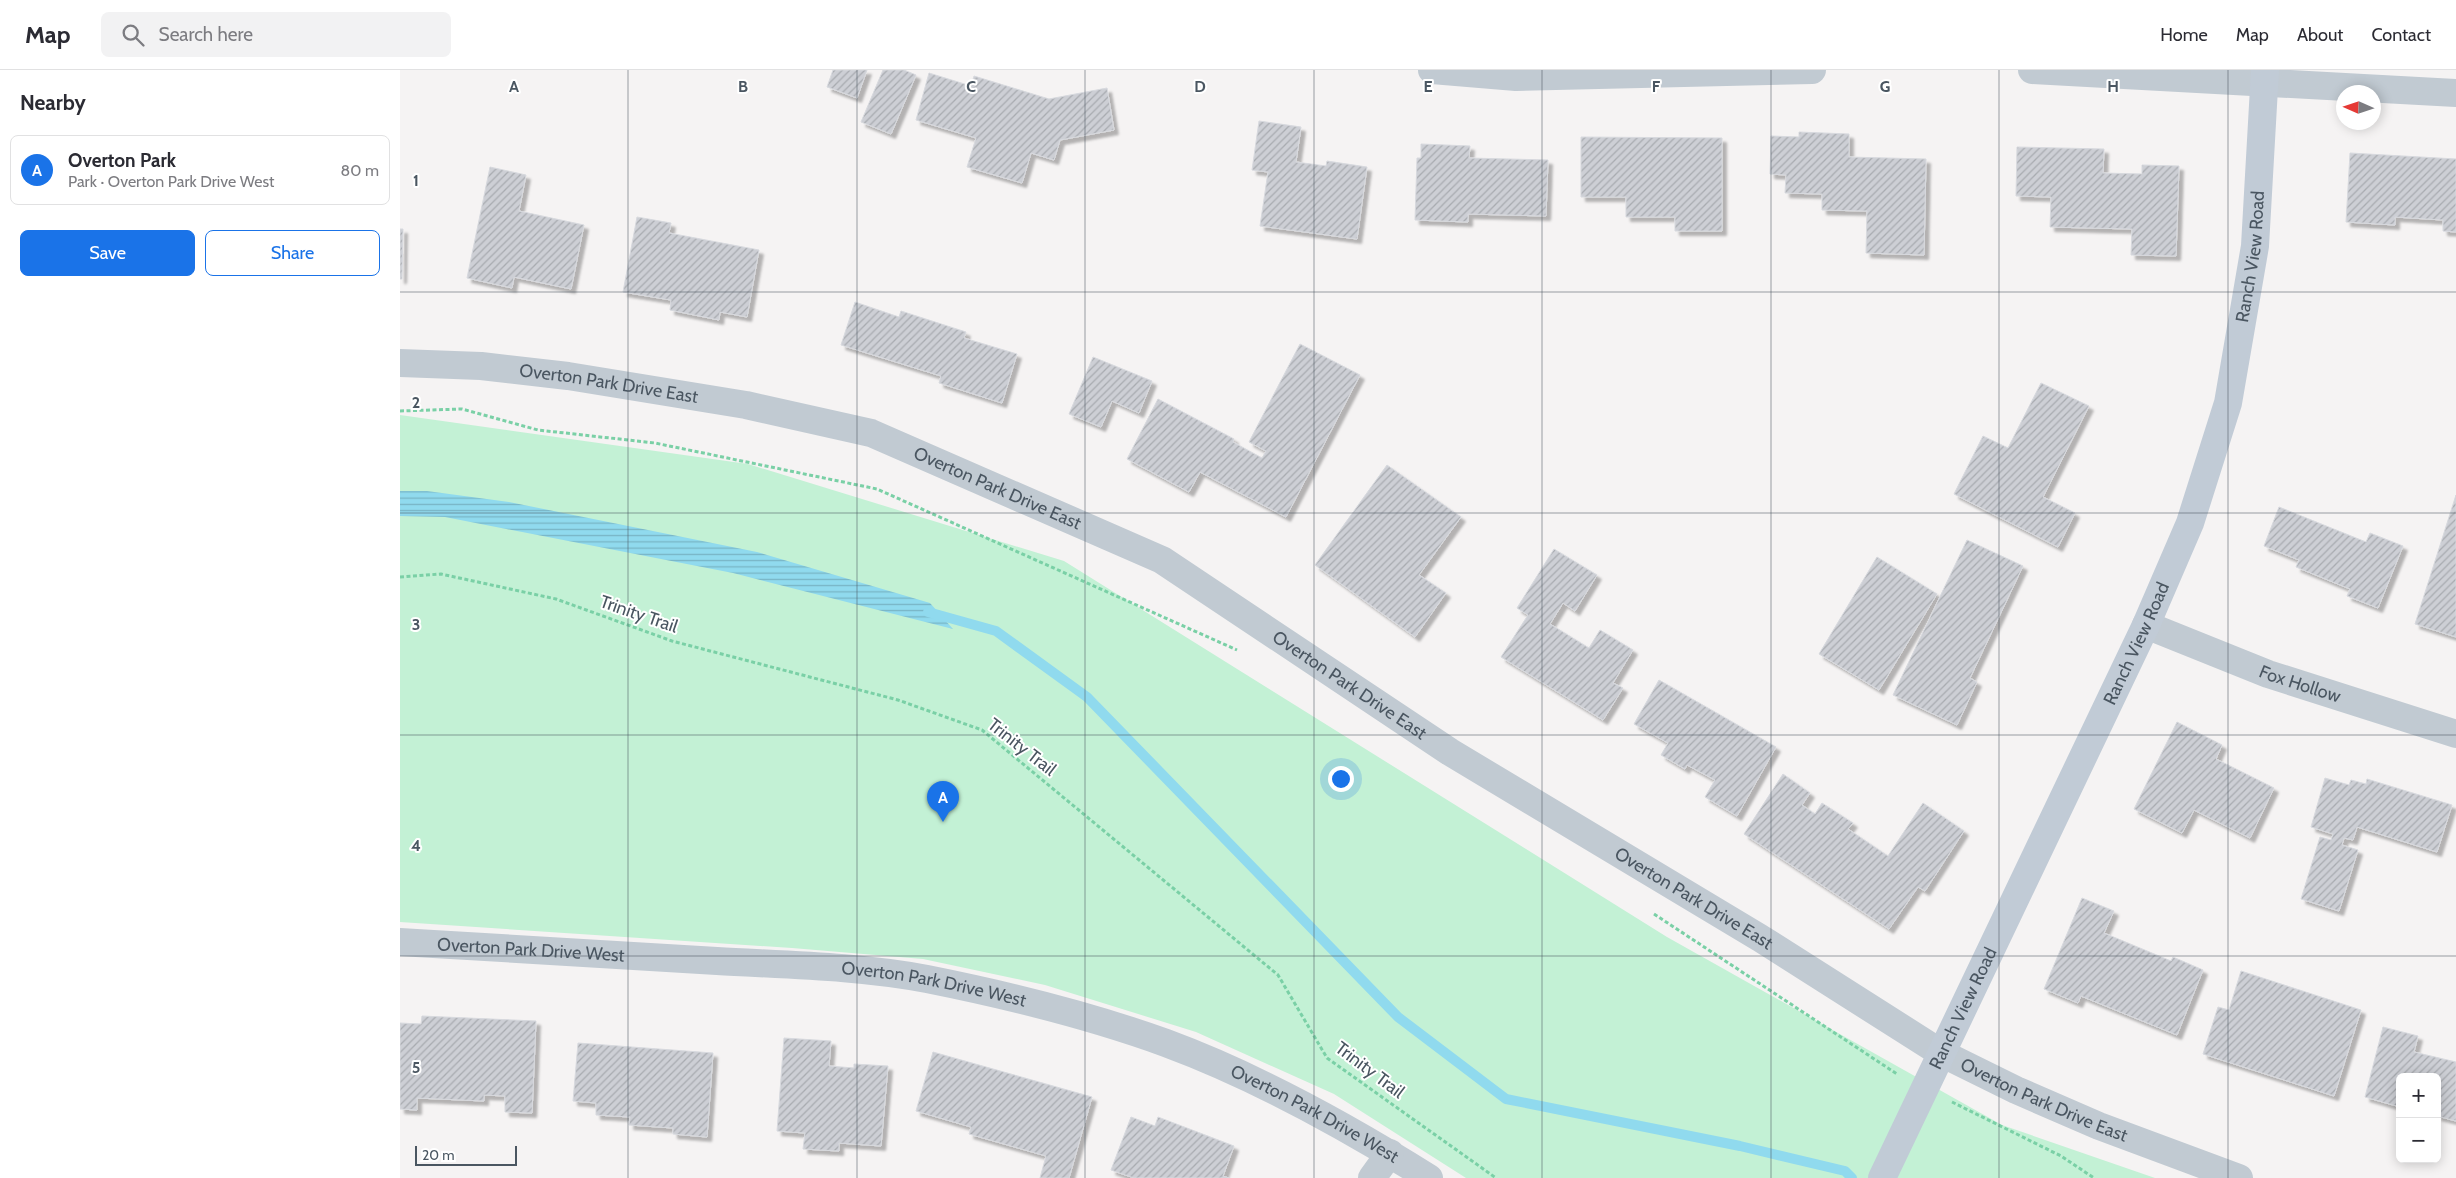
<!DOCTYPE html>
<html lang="en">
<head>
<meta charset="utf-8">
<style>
  :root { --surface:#fff; --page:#f2f2f3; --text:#2b2b33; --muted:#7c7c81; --line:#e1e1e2; --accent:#1a73e8 }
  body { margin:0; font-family:Cabin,sans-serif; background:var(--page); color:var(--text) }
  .controls { position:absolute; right:15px; bottom:15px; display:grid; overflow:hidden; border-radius:8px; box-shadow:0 2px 12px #0003 }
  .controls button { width:45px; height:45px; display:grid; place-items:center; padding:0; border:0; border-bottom:1px solid var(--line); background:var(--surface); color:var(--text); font:25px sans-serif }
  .compass { position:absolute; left:1936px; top:15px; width:45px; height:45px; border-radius:50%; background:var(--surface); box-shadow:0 2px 12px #0003; rotate:273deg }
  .scale { position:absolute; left:15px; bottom:12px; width:102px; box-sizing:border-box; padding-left:5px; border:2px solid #4a5661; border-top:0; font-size:14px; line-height:18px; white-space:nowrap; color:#4a5661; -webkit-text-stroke:4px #fff; paint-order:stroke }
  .you { position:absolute; left:940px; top:708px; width:18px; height:18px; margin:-12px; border:4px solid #fff; border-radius:50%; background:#1a73e8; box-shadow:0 0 0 8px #1a73e833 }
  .badge { display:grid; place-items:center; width:32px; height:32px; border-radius:50%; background:var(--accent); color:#fff; font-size:16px; font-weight:700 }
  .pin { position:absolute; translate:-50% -41px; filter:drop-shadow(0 1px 2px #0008) }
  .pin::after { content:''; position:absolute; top:26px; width:18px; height:15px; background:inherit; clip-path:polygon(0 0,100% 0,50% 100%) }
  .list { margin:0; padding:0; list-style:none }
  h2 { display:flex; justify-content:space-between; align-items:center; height:65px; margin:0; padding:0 20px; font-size:21px }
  h2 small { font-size:16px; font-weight:400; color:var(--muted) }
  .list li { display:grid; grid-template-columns:32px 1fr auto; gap:15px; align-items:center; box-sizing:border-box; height:70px; margin:0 10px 10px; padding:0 10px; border:1px solid var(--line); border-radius:8px }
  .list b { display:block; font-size:19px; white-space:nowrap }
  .list p { margin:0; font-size:16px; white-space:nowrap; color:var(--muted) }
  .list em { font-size:16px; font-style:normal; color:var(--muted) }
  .actions { display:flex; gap:10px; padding:15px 20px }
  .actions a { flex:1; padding:11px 0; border:1px solid var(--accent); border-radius:8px; text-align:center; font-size:18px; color:var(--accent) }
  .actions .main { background:var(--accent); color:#fff }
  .icon { flex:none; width:28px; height:28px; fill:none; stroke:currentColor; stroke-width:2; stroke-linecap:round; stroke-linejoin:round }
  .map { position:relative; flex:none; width:2056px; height:1108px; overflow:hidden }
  header { display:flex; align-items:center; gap:30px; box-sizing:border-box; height:70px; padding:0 25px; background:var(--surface); border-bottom:1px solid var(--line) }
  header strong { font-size:24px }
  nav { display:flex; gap:28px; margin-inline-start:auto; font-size:18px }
  .search { width:350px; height:45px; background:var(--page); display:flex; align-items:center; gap:12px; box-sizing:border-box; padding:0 18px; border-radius:8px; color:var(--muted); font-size:19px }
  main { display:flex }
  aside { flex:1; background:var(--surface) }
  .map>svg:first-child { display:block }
  .park { fill:#c3f1d5 }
  .water { fill:url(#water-rules) }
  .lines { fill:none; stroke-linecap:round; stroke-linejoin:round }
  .stream { stroke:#90daee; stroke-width:10 }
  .building { fill:url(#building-hatch); stroke:#d7d9de; filter:url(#shadow) }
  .path { stroke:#7ad0a6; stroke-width:3; stroke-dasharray:4 2.5; stroke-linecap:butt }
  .street { stroke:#c1cad2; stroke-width:28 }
  .secondary { stroke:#c1cbd6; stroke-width:28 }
  .grid { fill:none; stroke:#4a5661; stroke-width:1; stroke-opacity:0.55 }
  .labels { text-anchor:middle; stroke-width:4; stroke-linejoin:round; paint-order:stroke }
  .street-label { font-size:18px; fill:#4a5661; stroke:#fff }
  .grid-label { font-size:16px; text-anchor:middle; font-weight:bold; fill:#4a5661; stroke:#fff; stroke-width:4; stroke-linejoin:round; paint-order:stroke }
</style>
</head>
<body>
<header>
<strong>Map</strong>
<div class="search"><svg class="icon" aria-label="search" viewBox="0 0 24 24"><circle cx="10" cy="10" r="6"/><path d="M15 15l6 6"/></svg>Search here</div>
<nav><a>Home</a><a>Map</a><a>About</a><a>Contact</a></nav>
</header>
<main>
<aside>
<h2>Nearby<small></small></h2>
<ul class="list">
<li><span class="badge">A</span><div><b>Overton Park</b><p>Park · Overton Park Drive West</p></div><em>80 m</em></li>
</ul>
<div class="actions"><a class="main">Save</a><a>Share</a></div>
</aside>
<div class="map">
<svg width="2056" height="1108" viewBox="0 0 2056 1108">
  <defs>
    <pattern id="water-rules" width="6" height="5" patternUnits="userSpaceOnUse" patternTransform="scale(1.25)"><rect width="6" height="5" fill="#90daee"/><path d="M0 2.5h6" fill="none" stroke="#78b4c4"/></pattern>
    <pattern id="building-hatch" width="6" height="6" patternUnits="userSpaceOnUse" patternTransform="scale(1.25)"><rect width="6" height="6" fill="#cdcfd5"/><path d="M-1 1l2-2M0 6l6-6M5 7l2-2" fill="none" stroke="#a8abb0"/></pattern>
    <filter id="shadow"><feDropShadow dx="4.5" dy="4.5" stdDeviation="1" flood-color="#0004"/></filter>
  </defs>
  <rect width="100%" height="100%" fill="#f5f3f3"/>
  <path class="park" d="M 0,345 L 348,394 L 664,491 L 1267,867 L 1602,1055 L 1755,1108 L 1066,1108 L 934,1024 L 796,962 L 645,915 L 523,889 L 392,878 L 0,852 Z"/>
  <path class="water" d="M 0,421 L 27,421 L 109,432 L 357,482 L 530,533 L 553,559 L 333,503 L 45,447 L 0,446 Z"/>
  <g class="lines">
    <path class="stream" d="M 528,542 L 596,561 L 687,627 L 998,947 L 1106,1029 L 1340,1076 L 1445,1101 L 1452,1108"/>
  </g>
  <path class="building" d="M 433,0 L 467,0 L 457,28 L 427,17 Z
    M 483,0 L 504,0 L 516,5 L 491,64 L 461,52 Z
    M 529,3 L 571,16 L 574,6 L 649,29 L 707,18 L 714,60 L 660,70 L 654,90 L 631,83 L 622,113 L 567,97 L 576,68 L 516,50 Z
    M 859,51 L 901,57 L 896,92 L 926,96 L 927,91 L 967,97 L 957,169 L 860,156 L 868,102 L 852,100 Z
    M 1399,62 L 1449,64 L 1449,87 L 1526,89 L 1524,185 L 1466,183 L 1467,141 L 1422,140 L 1422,124 L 1385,123 L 1386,105 L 1370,104 L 1371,66 L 1399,67 Z
    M 1181,67 L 1322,68 L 1322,161 L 1275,161 L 1275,147 L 1226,147 L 1226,127 L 1181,127 Z
    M 1021,74 L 1070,76 L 1069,88 L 1148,90 L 1146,146 L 1068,144 L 1068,152 L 1015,150 L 1017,88 L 1021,88 Z
    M 1617,77 L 1704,79 L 1703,103 L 1742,104 L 1742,95 L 1779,96 L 1776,186 L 1731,185 L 1732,159 L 1650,157 L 1651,127 L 1616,126 Z
    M 1950,83 L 2056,89 L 2056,162 L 2043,161 L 2043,150 L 1995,147 L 1995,155 L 1946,152 Z
    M 90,97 L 126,105 L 119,141 L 184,155 L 171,219 L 114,207 L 112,218 L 67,208 Z
    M 237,147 L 271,153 L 269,163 L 359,180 L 347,247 L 320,242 L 319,250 L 270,240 L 271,230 L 223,222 Z
    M 0,159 L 3,159 L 2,209 L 0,209 Z
    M 455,232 L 499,247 L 501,241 L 566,262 L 564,268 L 617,284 L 602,333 L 539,313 L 541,306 L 441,275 Z
    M 900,274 L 960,305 L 886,447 L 800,402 L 789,422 L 727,389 L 758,329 L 834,369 L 833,372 L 862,388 L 866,381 L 849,372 Z
    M 693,287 L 752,311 L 739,343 L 712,331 L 701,357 L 669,344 Z
    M 1641,313 L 1689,336 L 1643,427 L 1675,443 L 1658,477 L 1554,424 L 1583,366 L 1608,378 Z
    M 987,395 L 1061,447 L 1019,505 L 1046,523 L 1015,567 L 915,495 Z
    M 2056,425 L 2056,567 L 2015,554 Z
    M 1879,437 L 1966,472 L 1970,463 L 2003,476 L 1978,538 L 1947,526 L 1950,519 L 1896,497 L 1899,490 L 1864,476 Z
    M 1567,470 L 1623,496 L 1570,608 L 1577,612 L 1557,655 L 1493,625 Z
    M 1154,479 L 1197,505 L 1175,541 L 1163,533 L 1150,554 L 1189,578 L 1200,560 L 1233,580 L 1213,613 L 1223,618 L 1203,650 L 1101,587 L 1128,545 L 1117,538 Z
    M 1477,487 L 1537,524 L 1479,620 L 1419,584 Z
    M 1259,610 L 1376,677 L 1337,746 L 1305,727 L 1315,710 L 1287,695 L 1285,699 L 1261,685 L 1268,673 L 1234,654 Z
    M 1777,652 L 1822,675 L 1816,689 L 1874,718 L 1850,768 L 1794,740 L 1782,763 L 1734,739 Z
    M 1383,704 L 1410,723 L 1402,735 L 1415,744 L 1422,733 L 1453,753 L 1448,759 L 1488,786 L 1523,733 L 1564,761 L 1525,821 L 1518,817 L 1489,859 L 1344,764 Z
    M 1925,708 L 1949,715 L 1951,710 L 1966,714 L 1967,709 L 2052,735 L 2037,782 L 1957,757 L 1953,770 L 1944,768 L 1942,775 L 1958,780 L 1939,841 L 1901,829 L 1920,767 L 1931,770 L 1933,764 L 1911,757 Z
    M 1682,828 L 1714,841 L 1704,863 L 1771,891 L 1773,887 L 1803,900 L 1777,965 L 1681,926 L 1678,933 L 1644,919 Z
    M 1841,901 L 1961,940 L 1934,1026 L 1803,984 L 1818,937 L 1829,940 Z
    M 22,946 L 136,951 L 132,1043 L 105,1042 L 105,1026 L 84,1025 L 84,1031 L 17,1028 L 17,1040 L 0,1039 L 0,953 L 21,954 Z
    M 1983,957 L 2018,966 L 2014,982 L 2056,992 L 2056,1051 L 2037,1046 L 2037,1007 L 2000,1007 L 2000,1037 L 1965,1027 Z
    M 384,968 L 431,971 L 429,996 L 454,998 L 454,994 L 488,996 L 481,1076 L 439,1073 L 439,1081 L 403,1079 L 405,1063 L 377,1061 Z
    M 178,973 L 313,983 L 307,1067 L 273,1064 L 273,1058 L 229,1055 L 230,1047 L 196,1045 L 196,1033 L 173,1031 Z
    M 533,982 L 692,1027 L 669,1108 L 640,1108 L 646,1086 L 569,1064 L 571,1057 L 516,1041 Z
    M 731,1047 L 755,1056 L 758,1047 L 834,1076 L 823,1106 L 829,1108 L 734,1108 L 711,1100 Z"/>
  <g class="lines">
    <path class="path" d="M 0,341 L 62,339 L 138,360 L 255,373 L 477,419 L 837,580
      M 0,507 L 41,504 L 156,529 L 272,571 L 498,630 L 582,660 L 878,905 L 927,988 L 1096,1108
      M 1254,844 L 1497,1004
      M 1552,1032 L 1661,1086 L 1694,1108"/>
    <g class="street">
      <path d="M 1032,0 L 1116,7 L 1412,0"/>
      <path d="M 1632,0 L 2056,23"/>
      <path id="s1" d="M 0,293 L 81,296 L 168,306 L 346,335 L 471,363 L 762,490 L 1050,682 L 1360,868 L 1541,983 L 1616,1020 L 1699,1056 L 1839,1108"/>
      <path id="s2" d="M 1746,555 L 1868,604 L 2056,664"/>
      <path id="s3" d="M 0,872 C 106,878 212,885 317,891 C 386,895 459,896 527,909 C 607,925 689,945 766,973 C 858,1007 946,1056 1029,1108"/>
      <path d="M 972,1108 L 990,1083"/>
    </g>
    <path class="secondary" id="s4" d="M 1482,1108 L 1746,555 L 1790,453 L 1828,333 L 1855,176 L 1865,0"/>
  </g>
  <path class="grid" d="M 228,0 L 228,1108M 457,0 L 457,1108M 685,0 L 685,1108M 914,0 L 914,1108M 1142,0 L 1142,1108M 1371,0 L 1371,1108M 1599,0 L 1599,1108M 1828,0 L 1828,1108M 0,222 L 2056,222M 0,443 L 2056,443M 0,665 L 2056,665M 0,886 L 2056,886"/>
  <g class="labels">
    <g class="street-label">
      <text dy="6" stroke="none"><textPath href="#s4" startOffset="998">Ranch View Road</textPath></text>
      <text dy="6" stroke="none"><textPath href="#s1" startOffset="210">Overton Park Drive East</textPath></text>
      <text dy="6" stroke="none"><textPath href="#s1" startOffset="615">Overton Park Drive East</textPath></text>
      <text transform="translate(239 544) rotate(19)" y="6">Trinity Trail</text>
      <text dy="6" stroke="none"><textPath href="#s4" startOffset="592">Ranch View Road</textPath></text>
      <text dy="6" stroke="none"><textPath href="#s2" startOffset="165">Fox Hollow</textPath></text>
      <text dy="6" stroke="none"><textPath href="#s1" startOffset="1020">Overton Park Drive East</textPath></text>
      <text transform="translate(622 677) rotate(38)" y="6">Trinity Trail</text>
      <text dy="6" stroke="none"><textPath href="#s1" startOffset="1425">Overton Park Drive East</textPath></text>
      <text dy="6" stroke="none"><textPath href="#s3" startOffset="131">Overton Park Drive West</textPath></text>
      <text dy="6" stroke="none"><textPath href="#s3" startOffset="536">Overton Park Drive West</textPath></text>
      <text dy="6" stroke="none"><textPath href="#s4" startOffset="188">Ranch View Road</textPath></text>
      <text transform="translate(970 1000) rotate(37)" y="6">Trinity Trail</text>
      <text dy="6" stroke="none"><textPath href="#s1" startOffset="1830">Overton Park Drive East</textPath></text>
      <text dy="6" stroke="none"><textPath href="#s3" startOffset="941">Overton Park Drive West</textPath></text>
    </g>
  </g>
  <g class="grid-label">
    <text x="114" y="22">A</text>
    <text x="343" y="22">B</text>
    <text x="571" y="22">C</text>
    <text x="800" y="22">D</text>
    <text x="1028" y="22">E</text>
    <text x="1256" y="22">F</text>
    <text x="1485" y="22">G</text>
    <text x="1713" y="22">H</text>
    <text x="16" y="116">1</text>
    <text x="16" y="338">2</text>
    <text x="16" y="560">3</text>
    <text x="16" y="781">4</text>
    <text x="16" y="1003">5</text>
  </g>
</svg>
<div class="controls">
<button>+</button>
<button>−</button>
</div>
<svg class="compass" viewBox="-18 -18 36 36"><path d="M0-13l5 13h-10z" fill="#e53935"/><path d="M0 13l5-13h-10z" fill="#7c7c81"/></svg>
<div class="scale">20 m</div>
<div class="you"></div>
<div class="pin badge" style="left:543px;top:752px">A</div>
</div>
</main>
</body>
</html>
